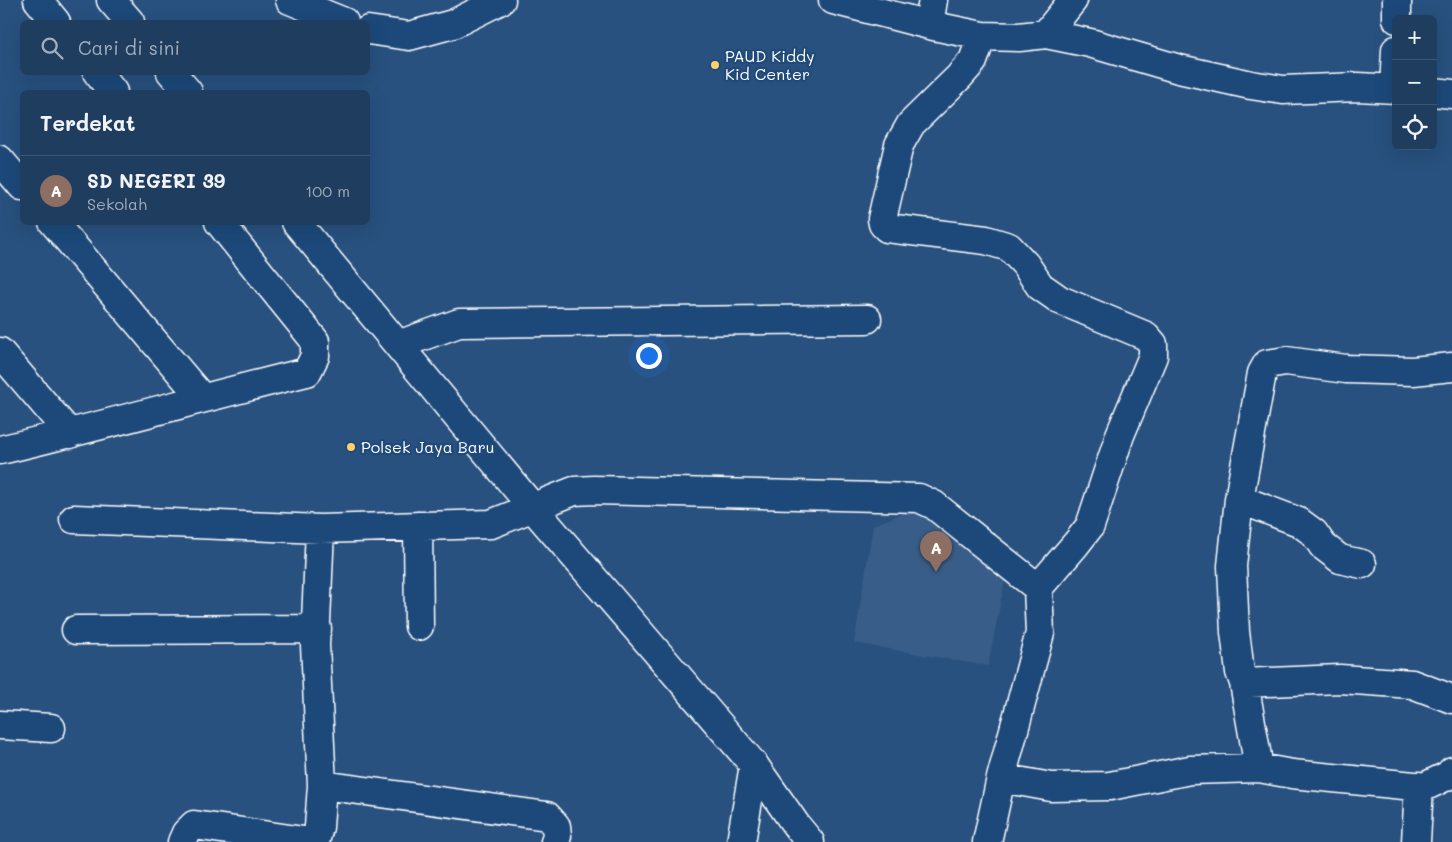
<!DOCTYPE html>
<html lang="id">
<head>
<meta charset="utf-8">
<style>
  :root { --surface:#1e3d5f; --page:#264465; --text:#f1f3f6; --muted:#a1aebd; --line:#3c5674; --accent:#90b9f0 }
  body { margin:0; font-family:Mali,sans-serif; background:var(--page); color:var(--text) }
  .controls { position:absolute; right:15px; top:15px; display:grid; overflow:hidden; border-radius:8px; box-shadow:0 5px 20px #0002 }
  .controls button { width:45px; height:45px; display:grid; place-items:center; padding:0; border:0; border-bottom:1px solid var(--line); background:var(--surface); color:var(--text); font:25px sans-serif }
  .you { position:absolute; left:648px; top:355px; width:18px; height:18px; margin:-12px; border:4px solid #fff; border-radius:50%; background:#1a73e8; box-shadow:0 0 0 8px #1a73e833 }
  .badge { display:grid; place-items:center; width:32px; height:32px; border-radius:50%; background:var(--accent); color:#fff; font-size:16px; font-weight:700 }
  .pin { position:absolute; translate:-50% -41px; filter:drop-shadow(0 1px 2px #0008) }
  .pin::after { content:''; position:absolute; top:26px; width:18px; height:15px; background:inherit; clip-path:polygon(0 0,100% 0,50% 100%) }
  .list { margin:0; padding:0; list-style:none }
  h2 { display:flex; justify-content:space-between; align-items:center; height:65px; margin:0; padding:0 20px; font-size:21px }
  h2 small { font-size:16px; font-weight:400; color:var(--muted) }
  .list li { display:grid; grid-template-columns:32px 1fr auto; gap:15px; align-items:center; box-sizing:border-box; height:70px; padding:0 20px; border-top:1px solid var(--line) }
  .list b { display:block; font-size:19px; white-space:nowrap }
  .list p { margin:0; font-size:16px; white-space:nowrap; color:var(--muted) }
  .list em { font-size:16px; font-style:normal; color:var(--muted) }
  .icon { flex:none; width:28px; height:28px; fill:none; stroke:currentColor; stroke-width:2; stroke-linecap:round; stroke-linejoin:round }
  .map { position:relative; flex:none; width:1452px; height:842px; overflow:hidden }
  .search { position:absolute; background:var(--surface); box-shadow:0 5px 20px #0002; left:20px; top:20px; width:350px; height:55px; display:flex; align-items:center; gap:12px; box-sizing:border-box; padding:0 18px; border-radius:8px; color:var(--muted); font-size:19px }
  .panel { position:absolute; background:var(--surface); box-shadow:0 5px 20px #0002; left:20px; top:90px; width:350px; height:135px; border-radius:8px }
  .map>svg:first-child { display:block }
  .built { fill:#375d88 }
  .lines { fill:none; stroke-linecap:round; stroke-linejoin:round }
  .minor-casing { stroke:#fff; stroke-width:31 }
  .major-casing { stroke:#fff; stroke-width:31 }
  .minor { stroke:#1f4a7a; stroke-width:28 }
  .major { stroke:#1f4a7a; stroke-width:28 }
  .poi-dot { fill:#ffd166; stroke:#1f4a7a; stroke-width:2 }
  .labels { text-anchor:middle; stroke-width:4.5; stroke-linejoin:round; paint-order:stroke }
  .poi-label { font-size:16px; fill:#fff; stroke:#1f4a7a; text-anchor:start }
</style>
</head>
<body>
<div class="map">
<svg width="1452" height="842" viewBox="0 0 1452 842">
  <rect width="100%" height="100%" fill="#28517f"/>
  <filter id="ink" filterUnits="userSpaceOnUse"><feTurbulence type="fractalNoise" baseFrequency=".02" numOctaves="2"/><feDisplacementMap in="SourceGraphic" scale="10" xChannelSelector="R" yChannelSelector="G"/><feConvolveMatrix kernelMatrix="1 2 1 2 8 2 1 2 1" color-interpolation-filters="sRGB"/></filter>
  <g filter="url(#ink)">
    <path class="built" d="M 927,504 L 1010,555 L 988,666 L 854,643 L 873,525 Z"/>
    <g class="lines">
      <g class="minor-casing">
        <path id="minor" d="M 38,0 L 56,22
          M 290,0 L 344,22
          M 833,0 L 929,25 L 982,36 L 1019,37 L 1046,34 L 1090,43 L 1179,69 L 1251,85 L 1283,90 L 1358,87 L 1396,89
          M 1397,19 L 1397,0
          M 929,25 L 933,0
          M 368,30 L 409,36 L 453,24 L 501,0
          M 1046,34 L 1073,0
          M 982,36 L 973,61 L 959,77 L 911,124 L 899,145 L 882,219 L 883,224 L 887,228 L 986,240 L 1009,247 L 1025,264 L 1040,286 L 1060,300 L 1146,336 L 1153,344 L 1153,356 L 1120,435 L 1090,526 L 1076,544 L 1038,588 L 1040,633 L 1001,778 L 987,842
          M 97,72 L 113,92
          M 1394,89 L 1396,50
          M 1433,92 L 1452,94
          M 0,160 L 22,186
          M 53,222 L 202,398
          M 398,345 L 459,323 L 867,319
          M 0,352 L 70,434
          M 0,450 C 103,426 205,397 307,372 L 315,356 L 315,341 L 219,222
          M 1239,499 L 1299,522 L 1314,533 L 1323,546 L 1340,559 L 1362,564
          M 74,519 L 320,529 L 491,524 L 574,491 L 594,490 L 919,498 L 934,505 L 1038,588
          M 418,526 L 419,626
          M 76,630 L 317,629
          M 1244,683 L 1340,679 L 1412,684 L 1452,699
          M 0,725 L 51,728
          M 1259,768 L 1244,683 L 1240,672 L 1235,632 L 1232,566 L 1239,499 L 1262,373 L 1267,364 L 1286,361 L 1346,369 L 1413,371 L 1452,367
          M 1001,778 L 1051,787 L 1110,786 L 1190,770 L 1259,768 L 1292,774 L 1424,787 L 1449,775 L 1452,771
          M 322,785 L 547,816 L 556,826 L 557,836 L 555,842
          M 182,842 L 186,833 L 194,825 L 310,842
          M 315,842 L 319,827 L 322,785 L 315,645 L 320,529
          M 741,842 L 754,765
          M 1416,842 L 1419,786"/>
      </g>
      <g class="major-casing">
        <path id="major" d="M 111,0 L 130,22
          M 171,72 L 188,92
          M 296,222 L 533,508 L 754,765 L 796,825 L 810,842"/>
      </g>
      <use href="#minor" class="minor"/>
      <use href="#major" class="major"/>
    </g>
  </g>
  <g class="poi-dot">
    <circle cx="715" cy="65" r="5"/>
    <circle cx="351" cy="447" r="5"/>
  </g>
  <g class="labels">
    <g class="poi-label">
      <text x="725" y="62">PAUD Kiddy<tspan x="725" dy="18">Kid Center</tspan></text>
      <text x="361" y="453">Polsek Jaya Baru</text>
    </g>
  </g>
</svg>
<div class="controls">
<button>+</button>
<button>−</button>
<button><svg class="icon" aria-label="locate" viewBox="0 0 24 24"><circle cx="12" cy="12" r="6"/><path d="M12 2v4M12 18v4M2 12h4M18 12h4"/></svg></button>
</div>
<div class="you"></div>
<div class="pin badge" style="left:936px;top:572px;background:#8d6e63">A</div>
<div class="search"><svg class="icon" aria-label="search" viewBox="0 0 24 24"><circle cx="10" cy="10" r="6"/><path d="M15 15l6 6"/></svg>Cari di sini</div>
<section class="panel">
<h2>Terdekat<small></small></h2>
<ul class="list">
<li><span class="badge" style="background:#8d6e63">A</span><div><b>SD NEGERI 39</b><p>Sekolah</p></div><em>100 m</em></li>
</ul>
</section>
</div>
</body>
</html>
